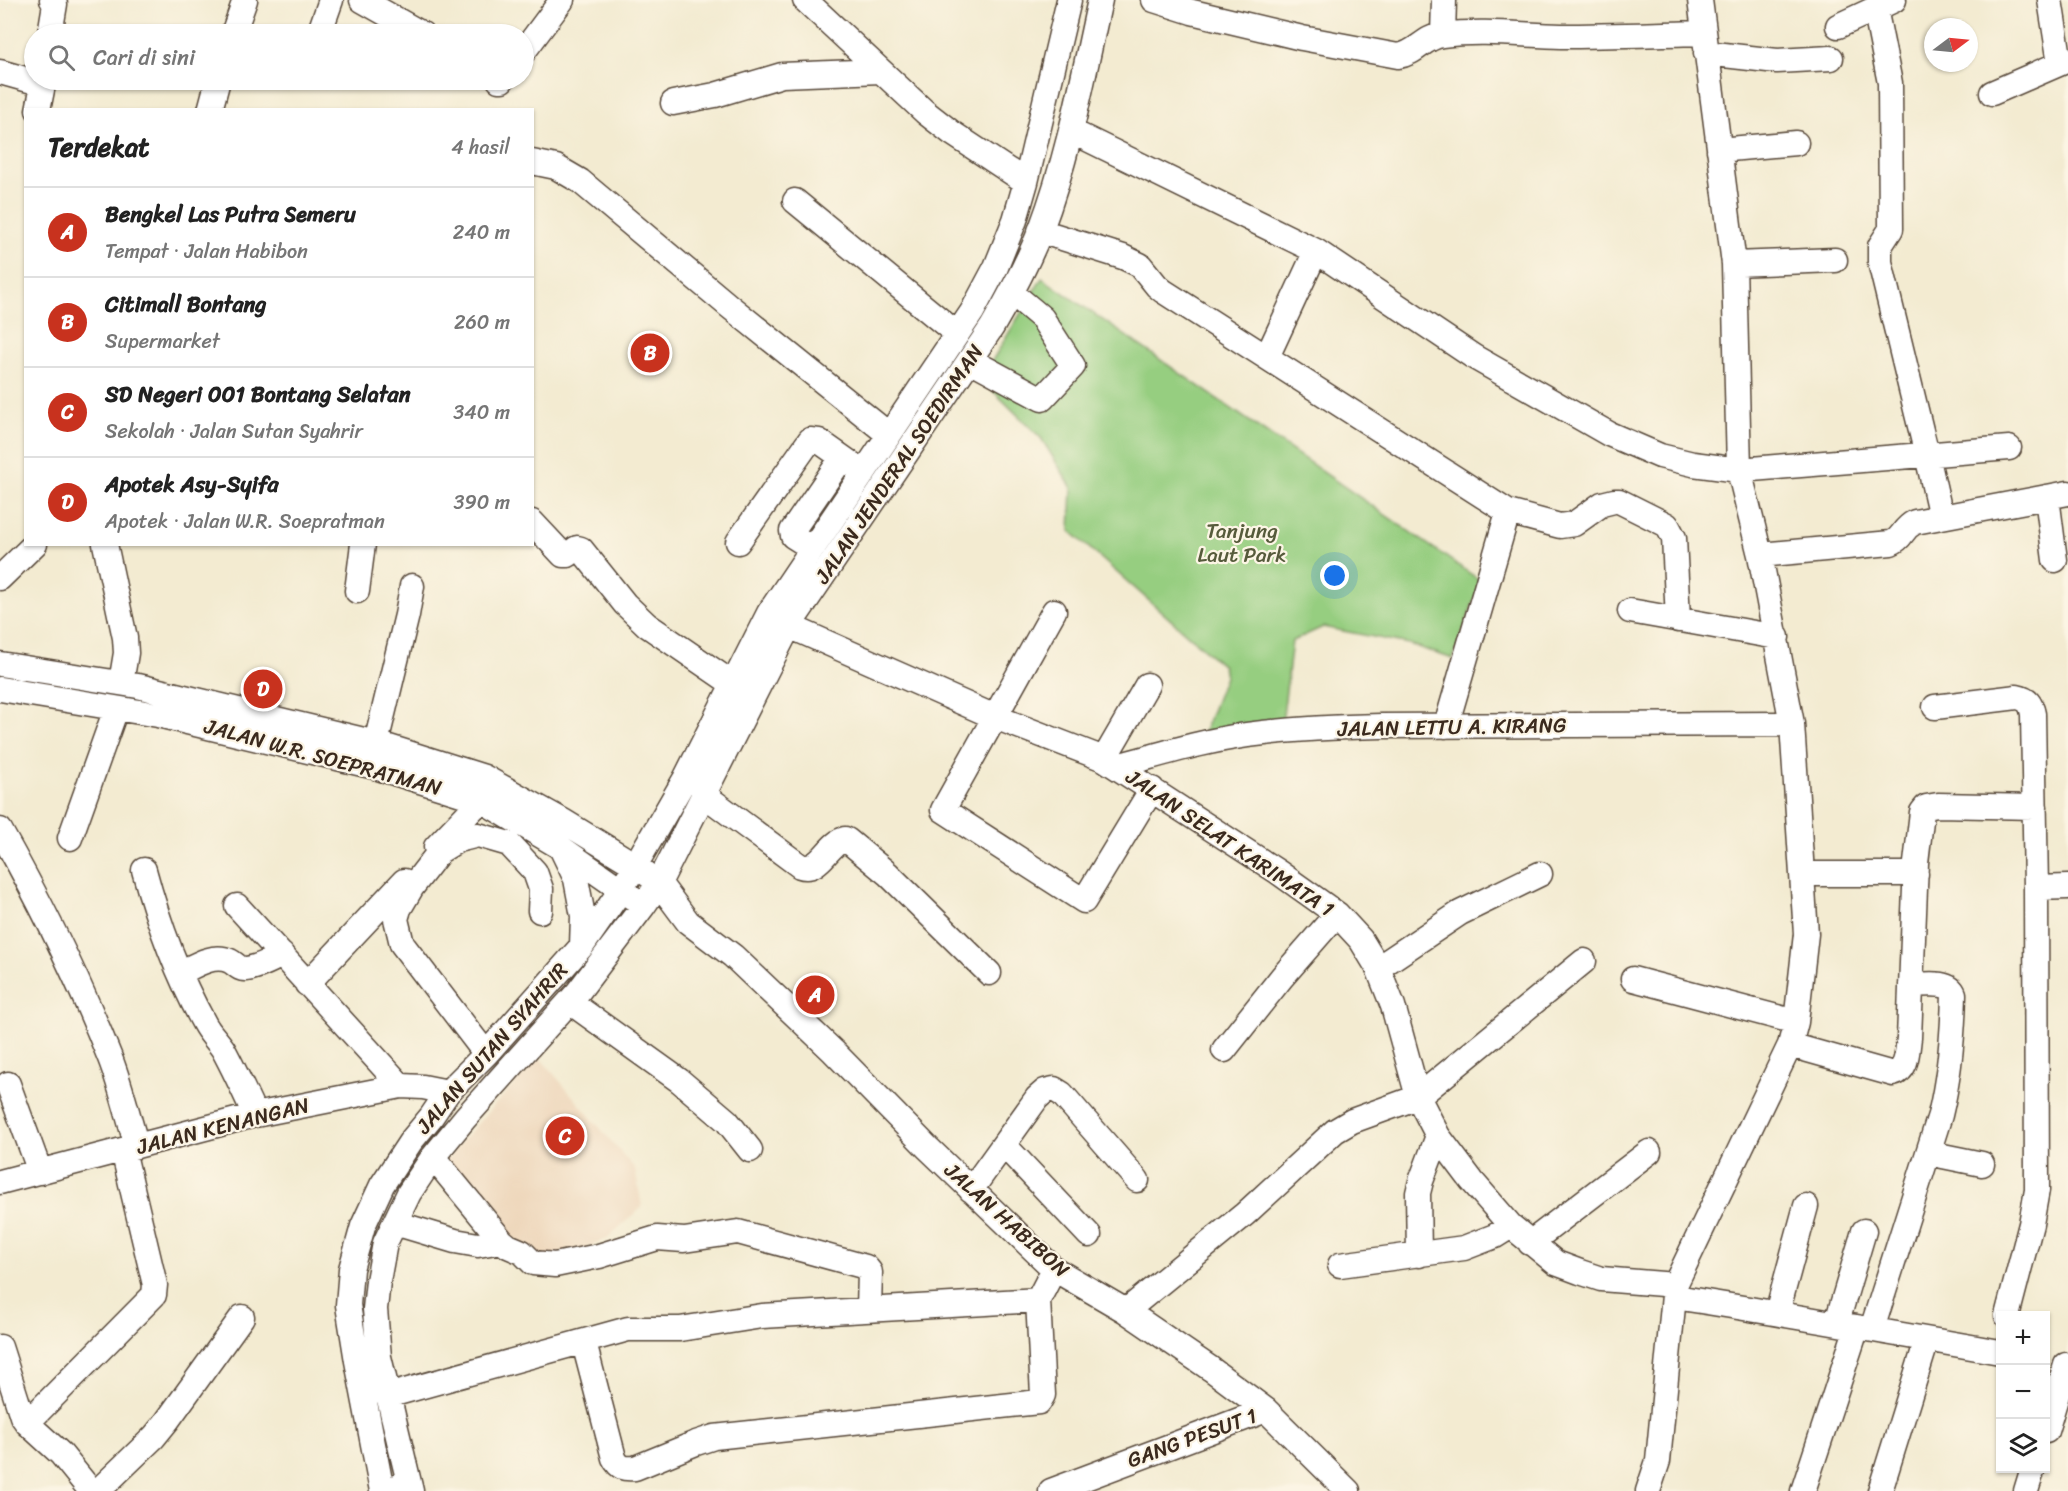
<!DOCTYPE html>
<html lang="id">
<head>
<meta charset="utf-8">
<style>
  :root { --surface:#fff; --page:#f2f2f2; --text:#222; --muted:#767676; --line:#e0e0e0; --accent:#c8321e }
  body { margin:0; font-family:Sriracha,sans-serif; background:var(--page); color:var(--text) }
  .controls { position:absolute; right:18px; bottom:18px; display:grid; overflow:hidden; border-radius:0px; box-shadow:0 2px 4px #0004 }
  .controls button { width:54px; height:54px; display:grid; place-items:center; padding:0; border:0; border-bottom:2px solid var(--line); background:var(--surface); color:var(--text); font:30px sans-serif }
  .compass { position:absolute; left:1924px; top:18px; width:54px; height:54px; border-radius:50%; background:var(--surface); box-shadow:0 2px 4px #0004; rotate:74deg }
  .you { position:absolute; left:1335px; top:576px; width:21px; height:21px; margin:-15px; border:4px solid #fff; border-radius:50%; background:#1a73e8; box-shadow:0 0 0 9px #1a73e833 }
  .badge { display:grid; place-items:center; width:39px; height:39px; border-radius:50%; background:var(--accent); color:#fff; font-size:20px; font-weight:700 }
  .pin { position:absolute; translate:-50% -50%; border:3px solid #fff; box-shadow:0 2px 6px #0006 }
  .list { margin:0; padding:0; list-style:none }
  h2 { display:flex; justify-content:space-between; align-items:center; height:78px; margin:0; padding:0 24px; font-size:26px }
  h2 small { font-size:20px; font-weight:400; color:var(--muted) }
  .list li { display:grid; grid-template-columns:39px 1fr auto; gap:18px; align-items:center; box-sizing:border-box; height:90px; padding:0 24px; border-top:2px solid var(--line) }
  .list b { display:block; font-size:22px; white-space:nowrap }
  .list p { margin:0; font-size:20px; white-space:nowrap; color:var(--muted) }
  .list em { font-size:20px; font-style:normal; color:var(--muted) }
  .icon { flex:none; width:33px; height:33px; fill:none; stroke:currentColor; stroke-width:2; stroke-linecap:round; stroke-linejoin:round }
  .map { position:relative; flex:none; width:2068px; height:1491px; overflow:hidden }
  .search { position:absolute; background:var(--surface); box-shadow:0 2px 4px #0004; left:24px; top:24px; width:510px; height:66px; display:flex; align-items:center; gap:15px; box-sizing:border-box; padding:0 21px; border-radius:33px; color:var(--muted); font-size:22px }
  .panel { position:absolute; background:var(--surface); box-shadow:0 2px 4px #0004; left:24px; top:108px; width:510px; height:438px; border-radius:0px }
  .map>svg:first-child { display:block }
  .built { fill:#eed7bb }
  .green { fill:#96ce80; stroke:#687c4f; stroke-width:1.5 }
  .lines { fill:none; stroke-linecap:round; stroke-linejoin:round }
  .minor-casing { stroke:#574739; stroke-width:27 }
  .minor { stroke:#fff; stroke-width:24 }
  .labels { text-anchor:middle; stroke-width:4.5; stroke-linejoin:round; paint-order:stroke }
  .street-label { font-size:21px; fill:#3b2a1e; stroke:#fcf5e5 }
  .park-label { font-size:21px; fill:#565b3b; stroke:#fcf5e5 }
</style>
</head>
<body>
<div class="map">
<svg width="2068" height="1491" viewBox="0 0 2068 1491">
  <rect width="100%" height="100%" fill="#fcf5e5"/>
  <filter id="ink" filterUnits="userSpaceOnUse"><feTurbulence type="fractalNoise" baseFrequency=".0167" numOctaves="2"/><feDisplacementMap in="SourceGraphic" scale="12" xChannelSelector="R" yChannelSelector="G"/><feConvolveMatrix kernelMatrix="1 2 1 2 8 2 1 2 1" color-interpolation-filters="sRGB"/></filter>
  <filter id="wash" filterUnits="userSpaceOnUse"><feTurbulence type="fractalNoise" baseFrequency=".008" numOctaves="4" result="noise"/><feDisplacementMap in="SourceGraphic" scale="24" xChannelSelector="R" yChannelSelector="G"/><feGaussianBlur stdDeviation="1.35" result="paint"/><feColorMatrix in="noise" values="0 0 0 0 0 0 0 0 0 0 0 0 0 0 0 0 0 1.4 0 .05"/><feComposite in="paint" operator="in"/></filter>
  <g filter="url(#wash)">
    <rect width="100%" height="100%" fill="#f3ebd1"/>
    <path class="built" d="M 540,1058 L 635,1169 L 642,1207 L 607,1238 L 560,1262 L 532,1262 L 442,1164 L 495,1104 Z"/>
    <path class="green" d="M 1042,278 L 1481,581 L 1453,659 L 1409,644 L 1323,627 L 1292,641 L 1282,724 L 1204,732 L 1225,677 L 1223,666 L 1070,531 L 1072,488 L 1041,438 L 981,379 Z"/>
  </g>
  <g filter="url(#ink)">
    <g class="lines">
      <g class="minor-casing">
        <path id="minor" d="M 362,0 L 422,34
          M 805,0 L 925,112 L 952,133 L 1026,182
          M 1154,0 L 1192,12 L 1302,38 L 1398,56 C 1416,54 1424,37 1442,35 C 1482,30 1522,35 1561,36 C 1609,36 1656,34 1704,33
          M 2050,0 L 2060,63
          M 1875,8 L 1890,83 L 1891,229 L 1880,246 L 1880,262 L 1927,455 L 1941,517
          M 1838,26 L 1894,0
          M 50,34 L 55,4 L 52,0
          M 233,34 L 245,0
          M 319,34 L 331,0
          M 1443,35 L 1444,0
          M 524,51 L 562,0
          M 1706,53 L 1777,61 L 1831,58
          M 0,72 L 43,84
          M 499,80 L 502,80
          M 1992,93 L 2068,60
          M 673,103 L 715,95 L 782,75 L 881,71
          M 38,110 L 44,80
          M 210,110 L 218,80
          M 1071,131 L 1316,251 L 1474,357 L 1609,434 L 1660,456 L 1693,464 L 1739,470 L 2009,448
          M 1719,150 L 1796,143
          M 532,162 L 556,167 L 580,181 L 729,306 L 888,434
          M 795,201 L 957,334
          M 1040,231 L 1123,257 L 1140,265 L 1157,286 L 1163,291 L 1508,512 L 1446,726
          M 1734,264 L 1835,260
          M 1267,357 L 1316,251
          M 970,360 L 1042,399 L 1073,366 L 1042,318 L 1012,293
          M 2047,497 L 2055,560
          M 1508,512 L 1560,526 L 1574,524 L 1602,504 L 1614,501 L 1619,501 L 1667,525 L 1674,538 L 1678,620
          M 532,522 L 563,555 L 568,555 L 577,548 L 581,549 L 625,604 L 647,625 L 733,684
          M 738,542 L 810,440 L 819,441 L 863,472
          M 105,544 L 125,638 L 126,653 L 121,683
          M 812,548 L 793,536 L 792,531 L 842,458
          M 1760,555 L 1891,543 C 1904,538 1901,529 1915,522 L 2068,493
          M 0,578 L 35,544
          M 357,591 L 363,544
          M 1054,611 L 943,810 L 1084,901 L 1152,789
          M 1630,611 L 1777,637
          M 789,626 L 995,717 L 1104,759 L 1278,872 L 1337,914 L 1361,940 L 1378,968 L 1393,1006 L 1418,1097 L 1438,1136 L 1472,1181 L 1511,1226 L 1556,1263 L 1580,1272 L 1601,1279 L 1675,1285
          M 0,664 L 138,686 L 376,743 L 484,777 L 563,821 L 635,865 L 659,883 L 688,922 L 733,956 L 833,1051 L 928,1148 L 1054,1269 L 1126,1311 L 1211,1369 L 1266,1410 L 1348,1491
          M 0,689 L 158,715 L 375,767 L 481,800 L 560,847 L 633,898
          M 1935,707 L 2017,697 C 2028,699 2031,704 2033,714 L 2036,888 L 2037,1190 L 2031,1224 L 2007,1316
          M 376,743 L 407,615 L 412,586
          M 1104,759 L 1147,685
          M 1116,766 C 1159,755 1203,741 1247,735 C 1291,729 1336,727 1381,726 L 1792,724
          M 703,794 L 800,866 C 820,873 828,843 845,839 L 847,840 L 888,874 L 989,973
          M 0,830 C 41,903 79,980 110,1058 C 121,1086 128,1117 137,1146
          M 70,838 L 116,709
          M 436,847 L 481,800
          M 562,850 L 576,879 L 583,916 L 582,946
          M 144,870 C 158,922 178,976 204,1023 C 209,1033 217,1040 223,1049 C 235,1071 245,1093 255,1115
          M 1803,874 L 1916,874
          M 2036,888 L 2068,887
          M 237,906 L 401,1086
          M 1378,968 L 1460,913 L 1540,874
          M 180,973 C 194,966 213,953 230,961 C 236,964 239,970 246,969 C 258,968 272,960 282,955
          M 1633,979 L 1796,1022
          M 307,984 L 404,881
          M 570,1002 L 680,1081 L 727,1121 L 750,1150
          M 1790,1045 L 1893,1074 C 1908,1070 1907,1051 1909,1038 L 1916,863 L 1922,812 L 1926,807 L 1938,805 L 2035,807
          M 1224,1050 L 1282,977 L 1337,914
          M 486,1054 L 402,944 L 396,919 L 399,909 L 412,887 L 440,851 L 458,840 L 478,835 L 509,844 L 535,872 L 541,889 L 540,911
          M 8,1084 L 40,1172
          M 1004,1145 L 1089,1235
          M 1928,1153 L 1982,1164
          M 433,1157 L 502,1241 L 508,1246 L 522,1252 L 533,1263 L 555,1265 L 599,1256 L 657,1238 L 684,1240 L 738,1232 L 866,1267 L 870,1272 L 869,1309
          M 0,1182 L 255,1115 L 401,1086 L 423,1087 L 448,1092
          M 971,1190 L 1037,1098 L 1045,1091 L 1054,1089 L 1062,1094 L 1137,1180
          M 395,1223 L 455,1241 L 478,1245 L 502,1241
          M 1530,1243 L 1649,1152
          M 1419,1255 L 1418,1193 L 1421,1181 L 1438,1136
          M 1340,1265 L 1464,1248 L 1495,1236 L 1511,1226
          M 1675,1297 C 1784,1314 1892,1333 2000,1352
          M 1126,1311 L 1245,1214 L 1335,1131 L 1352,1121 L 1418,1097 L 1584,961
          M 1777,1313 L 1806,1206
          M 1837,1322 L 1864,1231
          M 1872,1329 L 1940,1115 C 1950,1074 1953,1036 1954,994 C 1949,980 1924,985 1911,985
          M 584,1343 L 614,1458 C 619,1468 624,1469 635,1468 L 696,1443 L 714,1437 L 1039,1402 L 1043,1395 L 1038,1300 L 1054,1269
          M 0,1347 L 22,1416 L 27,1423 L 61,1454 L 91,1491
          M 387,1396 L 628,1329 L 680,1329 L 762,1316 L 1038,1300
          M 27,1423 L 154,1295 L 155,1285 L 123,1150
          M 2046,1431 L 2066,1365
          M 409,1483 L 382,1491 L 357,1361 L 348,1305 L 351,1269 L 363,1226 L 382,1185 L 411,1141 L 431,1117 L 448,1092 L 486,1054 L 582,946 L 621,890 L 685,779 L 769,613 L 972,312 L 996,267 L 1015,220 L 1026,182 L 1069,0
          M 98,1491 L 154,1437 L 167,1421 L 242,1317
          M 411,1491 L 379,1357 L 375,1309 L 378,1281 L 385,1243 L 409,1193 L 433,1157 L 465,1118 L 578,992 L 644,905 L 659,883 L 789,626 L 992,327 C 1010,296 1028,263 1041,229 C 1069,155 1083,77 1100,0
          M 1051,1491 L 1266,1410
          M 1648,1491 L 1658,1461 L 1675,1285 L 1790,1045 L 1796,1022 L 1806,934 L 1792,724 L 1760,555 L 1739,470 L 1734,264 L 1700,0
          M 1803,1491 L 1857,1327
          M 1880,1491 L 1927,1340
          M 2026,1491 L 2033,1468"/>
      </g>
      <use href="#minor" class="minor"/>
    </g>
  </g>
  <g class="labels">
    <g class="street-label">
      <text transform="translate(899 464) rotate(-56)" y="7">JALAN JENDERAL SOEDIRMAN</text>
      <text transform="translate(1452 727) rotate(-1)" y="7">JALAN LETTU A. KIRANG</text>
      <text transform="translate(323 757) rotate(15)" y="7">JALAN W.R. SOEPRATMAN</text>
      <text transform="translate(1230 843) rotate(34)" y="7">JALAN SELAT KARIMATA 1</text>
      <text transform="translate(492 1048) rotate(-49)" y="7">JALAN SUTAN SYAHRIR</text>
      <text transform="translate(223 1126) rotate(-14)" y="7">JALAN KENANGAN</text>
      <text transform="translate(1007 1220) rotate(42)" y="7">JALAN HABIBON</text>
      <text transform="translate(1192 1438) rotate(-20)" y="7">GANG PESUT 1</text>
    </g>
    <g class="park-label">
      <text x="1242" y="538">Tanjung<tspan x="1242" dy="24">Laut Park</tspan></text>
    </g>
  </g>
</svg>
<div class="controls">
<button>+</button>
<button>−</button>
<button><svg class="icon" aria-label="layers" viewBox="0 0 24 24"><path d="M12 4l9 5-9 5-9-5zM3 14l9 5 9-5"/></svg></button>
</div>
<svg class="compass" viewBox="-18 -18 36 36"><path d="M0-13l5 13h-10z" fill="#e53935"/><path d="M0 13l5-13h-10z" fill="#767676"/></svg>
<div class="you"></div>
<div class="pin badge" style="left:815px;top:995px">A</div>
<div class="pin badge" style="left:650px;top:353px">B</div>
<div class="pin badge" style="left:565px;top:1136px">C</div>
<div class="pin badge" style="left:263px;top:689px">D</div>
<div class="search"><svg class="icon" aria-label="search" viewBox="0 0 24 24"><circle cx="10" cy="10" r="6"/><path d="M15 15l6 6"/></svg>Cari di sini</div>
<section class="panel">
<h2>Terdekat<small>4 hasil</small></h2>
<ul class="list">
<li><span class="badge">A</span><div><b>Bengkel Las Putra Semeru</b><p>Tempat · Jalan Habibon</p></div><em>240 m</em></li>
<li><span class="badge">B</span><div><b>Citimall Bontang</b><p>Supermarket</p></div><em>260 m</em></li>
<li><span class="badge">C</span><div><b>SD Negeri 001 Bontang Selatan</b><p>Sekolah · Jalan Sutan Syahrir</p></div><em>340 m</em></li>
<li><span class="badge">D</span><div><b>Apotek Asy-Syifa</b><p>Apotek · Jalan W.R. Soepratman</p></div><em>390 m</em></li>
</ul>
</section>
</div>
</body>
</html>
